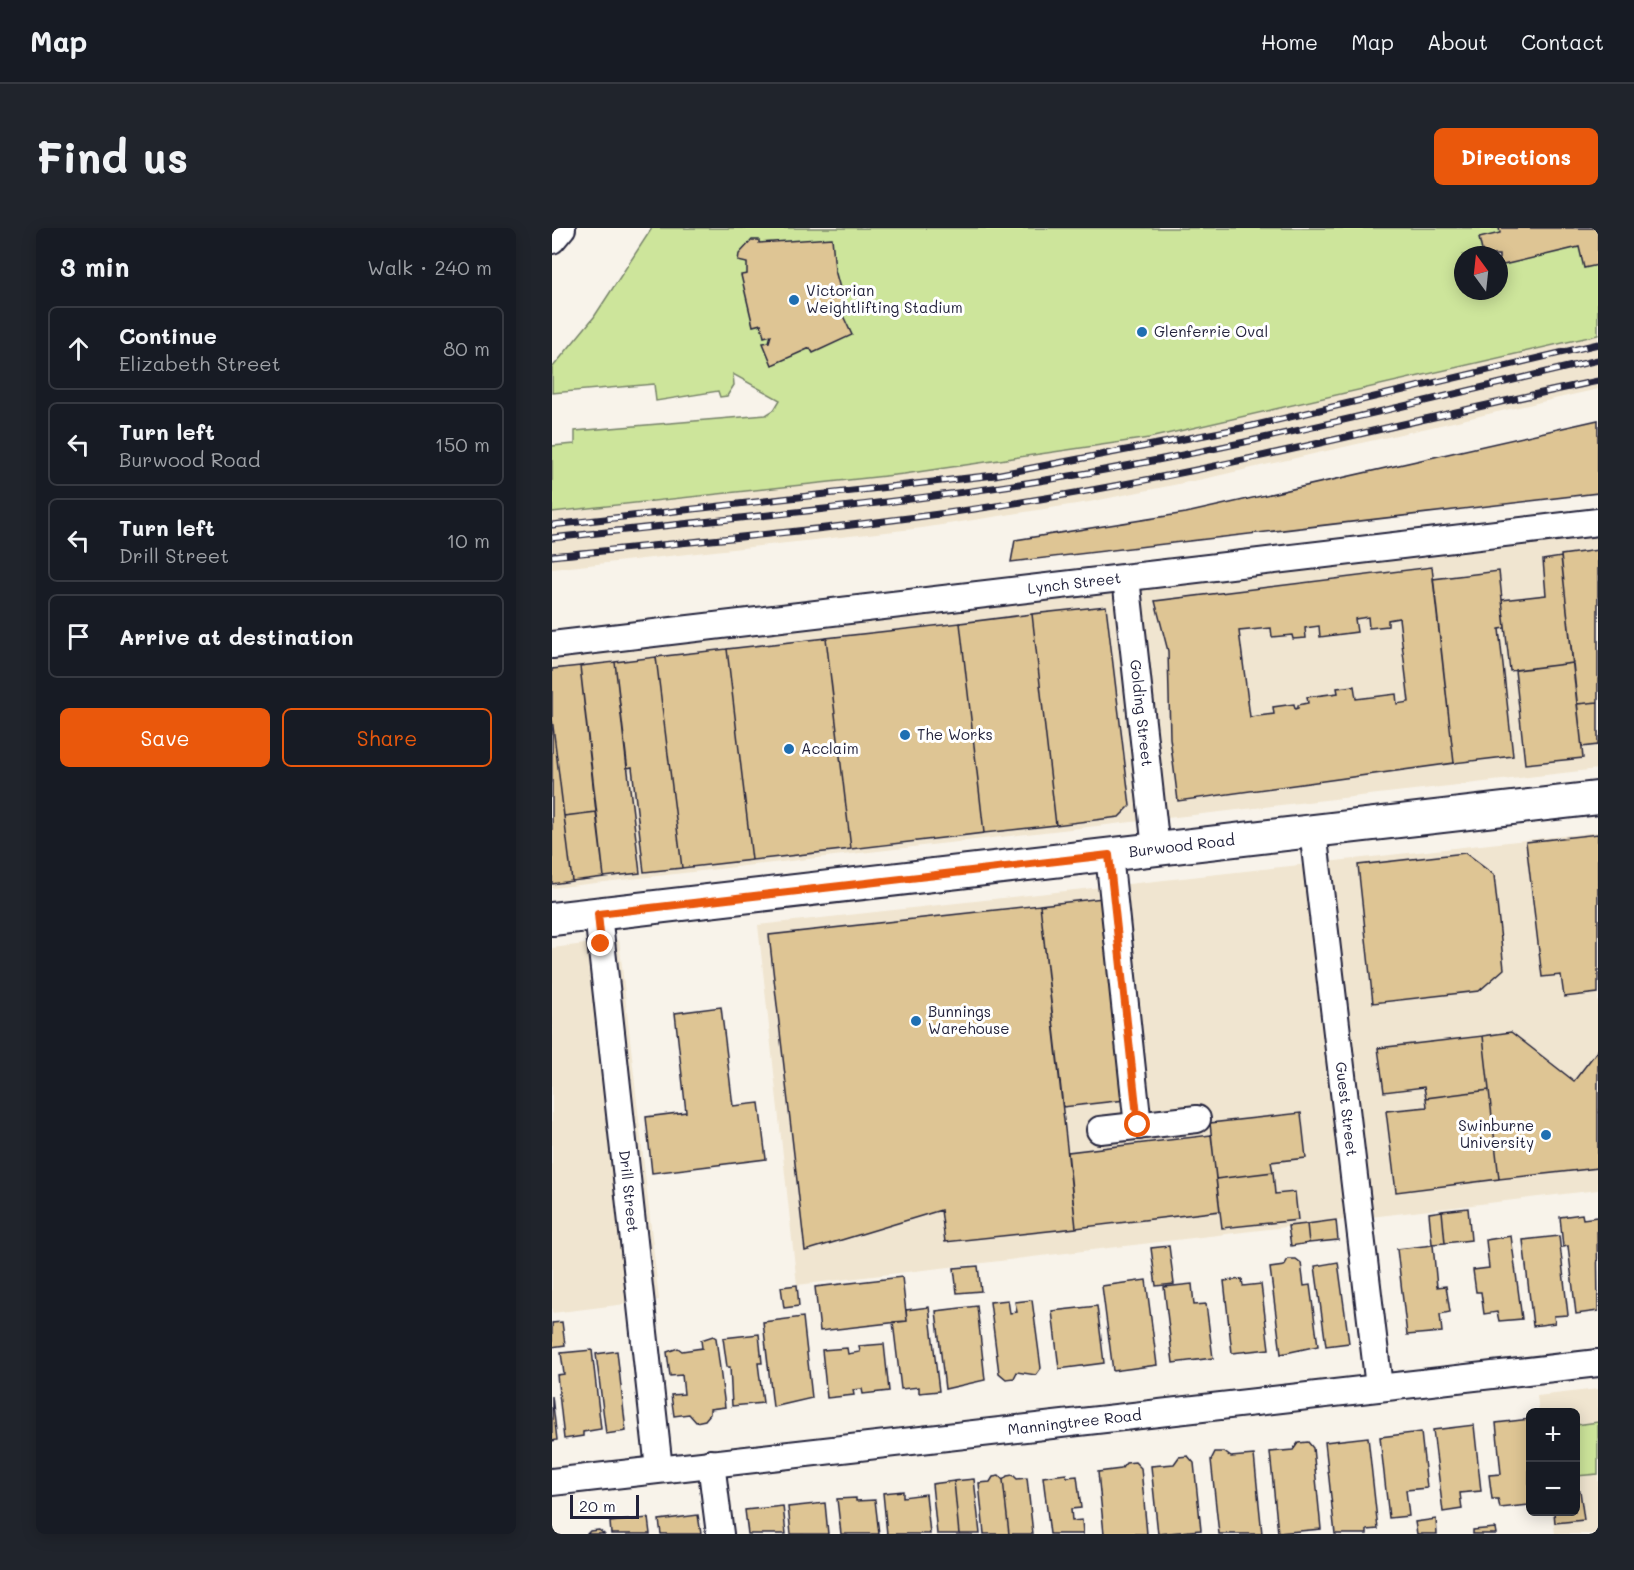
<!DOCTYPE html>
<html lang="en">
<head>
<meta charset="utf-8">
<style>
  :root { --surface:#171b24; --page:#20242c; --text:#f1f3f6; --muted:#9ea1a6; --line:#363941; --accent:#ea580c }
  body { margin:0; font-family:Mali,sans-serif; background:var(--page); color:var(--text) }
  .controls { position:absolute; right:18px; bottom:18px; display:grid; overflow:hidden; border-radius:9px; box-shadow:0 3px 15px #0003 }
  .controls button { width:54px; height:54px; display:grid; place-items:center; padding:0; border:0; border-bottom:2px solid var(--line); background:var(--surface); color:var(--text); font:30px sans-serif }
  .compass { position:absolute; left:902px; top:18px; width:54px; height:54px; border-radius:50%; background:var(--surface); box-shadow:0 3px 15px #0003; rotate:345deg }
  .scale { position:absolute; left:18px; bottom:15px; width:69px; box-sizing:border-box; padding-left:6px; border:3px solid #22223b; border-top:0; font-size:16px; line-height:21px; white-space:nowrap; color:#22223b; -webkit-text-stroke:4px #fff; paint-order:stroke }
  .stop { position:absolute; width:18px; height:18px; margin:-14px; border:4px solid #ea580c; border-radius:50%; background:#fff }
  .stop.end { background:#ea580c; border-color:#fff; box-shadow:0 2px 6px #0008 }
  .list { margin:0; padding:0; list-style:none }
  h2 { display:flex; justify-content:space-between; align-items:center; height:78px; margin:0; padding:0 24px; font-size:26px }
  h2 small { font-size:20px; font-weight:400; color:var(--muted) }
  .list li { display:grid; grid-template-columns:39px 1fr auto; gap:18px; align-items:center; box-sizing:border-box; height:84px; margin:0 12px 12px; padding:0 12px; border:2px solid var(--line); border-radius:9px }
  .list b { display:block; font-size:22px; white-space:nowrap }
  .list p { margin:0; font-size:20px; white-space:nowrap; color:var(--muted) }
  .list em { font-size:20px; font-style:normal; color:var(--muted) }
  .actions { display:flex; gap:12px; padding:18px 24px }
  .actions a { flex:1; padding:14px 0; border:2px solid var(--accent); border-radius:9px; text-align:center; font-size:21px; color:var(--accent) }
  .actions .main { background:var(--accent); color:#fff }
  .icon { flex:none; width:33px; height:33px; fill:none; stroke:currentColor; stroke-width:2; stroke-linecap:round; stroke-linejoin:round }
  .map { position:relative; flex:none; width:1046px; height:1306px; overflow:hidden; border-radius:9px }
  header { display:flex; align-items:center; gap:36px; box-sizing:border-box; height:84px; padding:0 30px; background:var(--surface); border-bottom:2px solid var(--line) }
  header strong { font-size:28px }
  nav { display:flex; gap:33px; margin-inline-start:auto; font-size:21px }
  .intro { display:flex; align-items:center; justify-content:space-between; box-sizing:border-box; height:144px; padding:0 36px }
  h1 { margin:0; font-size:42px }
  .button { padding:15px 27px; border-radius:9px; background:var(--accent); color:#fff; font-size:21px; font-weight:700 }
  main { display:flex; gap:36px; padding:0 36px }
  aside { flex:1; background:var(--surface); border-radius:9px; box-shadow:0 3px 15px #0003 }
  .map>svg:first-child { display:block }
  .built { fill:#f0e5d0 }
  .green { fill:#cde59b; stroke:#78846b; stroke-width:1.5; fill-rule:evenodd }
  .building { fill:#dec594; stroke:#22223b; stroke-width:1.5; fill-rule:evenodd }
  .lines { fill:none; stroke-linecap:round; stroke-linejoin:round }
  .minor-casing { stroke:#22223b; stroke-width:30 }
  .major-casing { stroke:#22223b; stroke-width:36 }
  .minor { stroke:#fff; stroke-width:26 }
  .major { stroke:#fff; stroke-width:32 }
  .rail-casing { stroke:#22223b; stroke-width:7 }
  .rail { stroke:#fff; stroke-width:4.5; stroke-dasharray:14; stroke-linecap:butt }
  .route { stroke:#ea580c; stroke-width:8 }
  .poi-dot { fill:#1f6fb2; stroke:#fff; stroke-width:2 }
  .labels { text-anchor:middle; stroke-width:6; stroke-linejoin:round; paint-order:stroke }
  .poi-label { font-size:15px; fill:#22223b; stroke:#fff; text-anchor:start }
  .street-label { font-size:15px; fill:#22223b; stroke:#fff }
</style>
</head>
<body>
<header>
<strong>Map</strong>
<nav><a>Home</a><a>Map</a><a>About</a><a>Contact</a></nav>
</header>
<div class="intro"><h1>Find us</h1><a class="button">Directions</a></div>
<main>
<aside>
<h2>3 min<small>Walk · 240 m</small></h2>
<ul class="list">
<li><svg class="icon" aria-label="ahead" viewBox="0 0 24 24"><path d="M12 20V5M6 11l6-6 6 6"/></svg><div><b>Continue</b><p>Elizabeth Street</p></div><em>80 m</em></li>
<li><svg class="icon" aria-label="left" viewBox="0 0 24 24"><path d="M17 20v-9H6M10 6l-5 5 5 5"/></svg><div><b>Turn left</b><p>Burwood Road</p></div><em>150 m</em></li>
<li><svg class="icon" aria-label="left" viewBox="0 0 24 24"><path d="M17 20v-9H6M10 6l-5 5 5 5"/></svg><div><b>Turn left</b><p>Drill Street</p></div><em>10 m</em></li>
<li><svg class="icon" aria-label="arrive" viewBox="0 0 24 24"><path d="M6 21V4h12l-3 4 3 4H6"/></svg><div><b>Arrive at destination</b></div></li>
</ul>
<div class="actions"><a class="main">Save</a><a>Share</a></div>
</aside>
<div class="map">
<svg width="1046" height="1306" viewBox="0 0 1046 1306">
  <rect width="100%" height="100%" fill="#f8f3ea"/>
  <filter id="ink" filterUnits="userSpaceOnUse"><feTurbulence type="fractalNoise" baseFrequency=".0167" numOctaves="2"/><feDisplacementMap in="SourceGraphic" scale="12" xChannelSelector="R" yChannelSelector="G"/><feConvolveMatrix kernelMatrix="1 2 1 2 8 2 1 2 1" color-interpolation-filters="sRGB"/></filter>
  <g filter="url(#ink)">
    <path class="built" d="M 1046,107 L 1046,161 L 656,250 L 537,274 L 370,300 L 0,341 L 0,284 L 352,246 L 597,210 Z
      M 1046,306 L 1046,541 L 0,660 L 0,431 Z
      M 1046,604 L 1046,962 L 245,1057 L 206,697 Z
      M 67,712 L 107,1072 L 0,1085 L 0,720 Z
      M 1046,1161 L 1046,1306 L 1003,1306 L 1000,1284 L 1023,1284 L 1023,1184 L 987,1184 L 985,1168 Z"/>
    <path class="green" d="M 100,0 L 1046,0 L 1046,107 L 597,210 L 352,246 L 0,284 L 0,218 L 23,216 L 23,203 L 214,187 L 222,182 L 228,172 L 181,146 L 182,157 L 175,168 L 168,169 L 166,163 L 104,173 L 102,156 L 0,165 L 0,140 L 42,89 ZM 911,27 L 947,27 L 947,63 L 911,63 Z
      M 1046,1194 L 1046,1246 L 1024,1248 L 1024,1197 Z"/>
    <path class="building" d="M 947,0 L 1046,0 L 1046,37 L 1032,40 L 1027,19 L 947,38 L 947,27 L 931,27 L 927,10 L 948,5 Z
      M 280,10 L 283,42 L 292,75 L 286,77 L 300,107 L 261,125 L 258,120 L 220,137 L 211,115 L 217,114 L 219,107 L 212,109 L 209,96 L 201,98 L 189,47 L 195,46 L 195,35 L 186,33 L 187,26 L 200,12 L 207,12 L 207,15 Z
      M 1046,192 L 1046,265 L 459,334 L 463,312 L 634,285 Z
      M 1046,322 L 1046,474 L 1025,476 L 1009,327 Z
      M 1009,329 L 1021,435 L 958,443 L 950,372 L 994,367 L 991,332 Z
      M 880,339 L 902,535 L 626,573 L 618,510 L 616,423 L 603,373 ZM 816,389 L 817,400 L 836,398 L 836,392 L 847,390 L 857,474 L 845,476 L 844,466 L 804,471 L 802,458 L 785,460 L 786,465 L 755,469 L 756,475 L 746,477 L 746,480 L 743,481 L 742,476 L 721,479 L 722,486 L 698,489 L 687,403 L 719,400 L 720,409 L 740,407 L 741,411 L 754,410 L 753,400 L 767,398 L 768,409 L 805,404 L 803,391 Z
      M 947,343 L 953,400 L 947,401 L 961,528 L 902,535 L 881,351 Z
      M 554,378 L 578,578 L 567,589 L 504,597 L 480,386 Z
      M 480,386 L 504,597 L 432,605 L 408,395 Z
      M 408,395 L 432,605 L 299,621 L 274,410 Z
      M 274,410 L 299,621 L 200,632 L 175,421 Z
      M 175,421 L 200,632 L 130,640 L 104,429 Z
      M 104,429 L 130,640 L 92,644 L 80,539 L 75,540 L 63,434 Z
      M 63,434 L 88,645 L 52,649 L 28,438 Z
      M 1021,435 L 1031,530 L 973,536 L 963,442 Z
      M 28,438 L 44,584 L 12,588 L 0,490 L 0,441 Z
      M 1046,474 L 1046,517 L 1030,519 L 1025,476 Z
      M 0,490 L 20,653 L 0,656 Z
      M 44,584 L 52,649 L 20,653 L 12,588 Z
      M 1046,606 L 1046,765 L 1012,769 L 1009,747 L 990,749 L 974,614 Z
      M 913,625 L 942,647 L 952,741 L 927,763 L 821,775 L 806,637 Z
      M 551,670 L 573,872 L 511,879 L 488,677 Z
      M 488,677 L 524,1000 L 393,1014 L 389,982 L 253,1023 L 217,707 Z
      M 169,779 L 181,878 L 207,875 L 214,931 L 100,945 L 94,889 L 134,884 L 123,785 Z
      M 959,804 L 1022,853 L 1046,822 L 1046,940 L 947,951 L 931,808 Z
      M 931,808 L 937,862 L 874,870 L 872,859 L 832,864 L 826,820 Z
      M 937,862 L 947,951 L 844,964 L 834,883 L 875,879 L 874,870 Z
      M 749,885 L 754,930 L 719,934 L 721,944 L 664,951 L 658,895 Z
      M 659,907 L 668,983 L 524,1000 L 516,924 Z
      M 721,944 L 723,966 L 743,964 L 746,992 L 670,1000 L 664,951 Z
      M 916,980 L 919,1012 L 893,1015 L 890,983 Z
      M 890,983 L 893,1015 L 880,1016 L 877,985 Z
      M 1030,986 L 1031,991 L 1045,989 L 1046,1083 L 1024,1086 L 1016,1018 L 1011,1019 L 1008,989 Z
      M 784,992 L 786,1012 L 757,1015 L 755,996 Z
      M 755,996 L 757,1015 L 739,1018 L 736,998 Z
      M 959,1008 L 970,1091 L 947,1093 L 945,1084 L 932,1086 L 929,1064 L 924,1064 L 921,1042 L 937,1040 L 934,1012 Z
      M 1007,1008 L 1016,1087 L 1002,1088 L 1003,1095 L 981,1098 L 971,1012 Z
      M 881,1017 L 885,1059 L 894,1058 L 898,1084 L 888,1086 L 890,1104 L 855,1107 L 845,1021 Z
      M 617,1018 L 622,1056 L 604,1058 L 599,1020 Z
      M 736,1031 L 744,1031 L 749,1035 L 752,1058 L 758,1057 L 766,1118 L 729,1126 L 718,1040 L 732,1038 Z
      M 786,1034 L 797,1115 L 774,1118 L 763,1038 Z
      M 426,1038 L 429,1063 L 405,1065 L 402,1040 Z
      M 350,1049 L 355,1093 L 268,1103 L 263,1059 Z
      M 690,1051 L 691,1058 L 709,1056 L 717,1121 L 680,1125 L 672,1053 Z
      M 594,1052 L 605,1137 L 561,1143 L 550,1058 Z
      M 640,1056 L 642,1077 L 654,1076 L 661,1130 L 621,1135 L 612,1059 Z
      M 245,1057 L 247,1078 L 232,1080 L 229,1059 Z
      M 456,1072 L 458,1085 L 465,1084 L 463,1074 L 480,1072 L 489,1140 L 484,1147 L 465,1144 L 462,1150 L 454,1151 L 447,1145 L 438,1074 Z
      M 425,1078 L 433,1152 L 393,1161 L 384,1083 Z
      M 545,1078 L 552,1135 L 507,1141 L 500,1083 Z
      M 377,1079 L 387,1163 L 367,1165 L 367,1159 L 349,1161 L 341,1094 L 355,1093 L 354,1082 Z
      M 251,1089 L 260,1170 L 221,1179 L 211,1094 Z
      M 10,1094 L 13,1117 L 0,1119 L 0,1095 Z
      M 207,1106 L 210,1135 L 206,1135 L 211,1175 L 180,1178 L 178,1139 L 175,1139 L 171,1110 Z
      M 161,1108 L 164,1110 L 173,1179 L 158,1181 L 158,1186 L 153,1192 L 144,1194 L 137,1186 L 122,1188 L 119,1167 L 132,1166 L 130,1147 L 118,1148 L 115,1124 L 126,1120 L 130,1123 L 150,1120 L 149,1112 Z
      M 332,1116 L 337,1163 L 311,1166 L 310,1161 L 301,1162 L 302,1167 L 275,1170 L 270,1122 L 295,1120 L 296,1126 L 308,1124 L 307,1118 Z
      M 40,1122 L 49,1201 L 31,1204 L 31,1208 L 12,1211 L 5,1147 L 12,1146 L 9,1125 Z
      M 65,1123 L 74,1203 L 54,1206 L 44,1126 Z
      M 0,1168 L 5,1212 L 0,1213 Z
      M 978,1191 L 977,1277 L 948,1280 L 946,1271 L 940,1271 L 937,1247 L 949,1246 L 944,1195 Z
      M 922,1197 L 929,1263 L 908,1265 L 910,1281 L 891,1284 L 881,1202 Z
      M 869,1204 L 875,1260 L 854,1262 L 857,1288 L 837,1290 L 828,1209 Z
      M 816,1209 L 826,1301 L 815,1302 L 815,1306 L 783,1306 L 773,1214 Z
      M 756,1214 L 761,1220 L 769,1301 L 726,1305 L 718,1224 L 741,1222 L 746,1215 Z
      M 663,1224 L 672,1224 L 679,1229 L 702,1227 L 710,1306 L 667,1306 L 659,1232 Z
      M 636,1228 L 642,1235 L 649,1302 L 606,1306 L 599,1238 L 622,1236 L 627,1229 Z
      M 583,1234 L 589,1240 L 595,1306 L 552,1306 L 546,1244 L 569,1241 L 574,1235 Z
      M 514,1246 L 515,1249 L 525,1248 L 529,1280 L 519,1281 L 520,1293 L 530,1292 L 531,1306 L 498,1306 L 491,1249 Z
      M 461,1247 L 465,1251 L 475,1250 L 481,1306 L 457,1306 L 451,1252 L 455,1248 Z
      M 447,1248 L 451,1252 L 457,1306 L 432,1306 L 427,1255 L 438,1254 L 441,1249 Z
      M 422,1251 L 428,1306 L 407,1306 L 402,1253 Z
      M 402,1253 L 407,1306 L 385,1306 L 380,1256 Z
      M 351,1263 L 351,1269 L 374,1266 L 378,1306 L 335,1306 L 331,1265 Z
      M 1023,1263 L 1028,1263 L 1032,1292 L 1003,1295 L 1002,1284 L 1023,1284 Z
      M 304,1270 L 304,1273 L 323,1272 L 327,1306 L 289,1306 L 285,1271 Z
      M 273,1275 L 276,1306 L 239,1306 L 236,1279 Z
      M 231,1278 L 234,1306 L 196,1306 L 193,1282 Z
      M 146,1287 L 149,1306 L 109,1306 L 107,1292 Z
      M 96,1290 L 98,1306 L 59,1306 L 58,1294 Z
      M 884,1291 L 885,1306 L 865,1306 L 863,1294 Z
      M 943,1300 L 944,1306 L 921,1306 L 921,1302 Z
      M 47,1302 L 52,1306 L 35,1306 L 38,1303 Z"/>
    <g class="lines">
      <g class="minor-casing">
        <g id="minor">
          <path d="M 0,12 L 10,0"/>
          <path id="s1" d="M 574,350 L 604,621"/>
          <path id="s2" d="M 0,417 L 1046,294"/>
          <path id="s3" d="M 761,603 L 827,1159"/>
          <path d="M 557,627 L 586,898"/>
          <path id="s4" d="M 46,686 L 107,1241"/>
          <path d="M 548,902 L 645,891"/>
          <path d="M 159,1235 L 168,1306"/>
          <path id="s5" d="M 0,1254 L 1046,1135"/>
        </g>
      </g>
      <g class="major-casing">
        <g id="major">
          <path id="s6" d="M 0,691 L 1046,570"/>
        </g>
      </g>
      <use href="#minor" class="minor"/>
      <use href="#major" class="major"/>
      <g class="rail-casing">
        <path id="rail" d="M 0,297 L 443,247 L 700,198 L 1046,116
          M 0,310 C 177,290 355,276 530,246 C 703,216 875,172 1046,132
          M 0,328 C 184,309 369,294 551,260 C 717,230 881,187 1046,153"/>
      </g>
      <use href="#rail" class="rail"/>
    </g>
  </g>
  <g class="lines" filter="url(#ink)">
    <path class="route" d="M 49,716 L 46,686 L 557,627 L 586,897"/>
  </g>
  <g class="poi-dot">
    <circle cx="242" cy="72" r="6"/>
    <circle cx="590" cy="104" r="6"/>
    <circle cx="353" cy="507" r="6"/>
    <circle cx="237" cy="521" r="6"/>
    <circle cx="364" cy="793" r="6"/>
    <circle cx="994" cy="907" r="6"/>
  </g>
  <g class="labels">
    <g class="poi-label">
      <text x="254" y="68">Victorian<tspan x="254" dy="17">Weightlifting Stadium</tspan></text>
      <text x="602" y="109">Glenferrie Oval</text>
      <text x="365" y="512">The Works</text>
      <text x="249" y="526">Acclaim</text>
      <text x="376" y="789">Bunnings<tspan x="376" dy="17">Warehouse</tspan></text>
      <text x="982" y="903" text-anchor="end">Swinburne<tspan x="982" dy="17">University</tspan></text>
    </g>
    <g class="street-label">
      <text dy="5" stroke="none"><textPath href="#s2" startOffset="526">Lynch Street</textPath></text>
      <text dy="5" stroke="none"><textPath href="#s1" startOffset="136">Golding Street</textPath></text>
      <text dy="5" stroke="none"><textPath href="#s6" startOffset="634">Burwood Road</textPath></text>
      <text dy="5" stroke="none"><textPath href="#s3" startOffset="280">Guest Street</textPath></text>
      <text dy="5" stroke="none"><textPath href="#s4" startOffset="279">Drill Street</textPath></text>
      <text dy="5" stroke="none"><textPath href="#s5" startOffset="526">Manningtree Road</textPath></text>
    </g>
  </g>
</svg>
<div class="controls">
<button>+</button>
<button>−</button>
</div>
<svg class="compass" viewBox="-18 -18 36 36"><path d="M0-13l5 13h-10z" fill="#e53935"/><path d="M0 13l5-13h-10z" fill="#9ea1a6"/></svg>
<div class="scale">20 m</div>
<div class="stop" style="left:586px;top:897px"></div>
<div class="stop end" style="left:49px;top:716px"></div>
</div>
</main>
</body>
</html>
